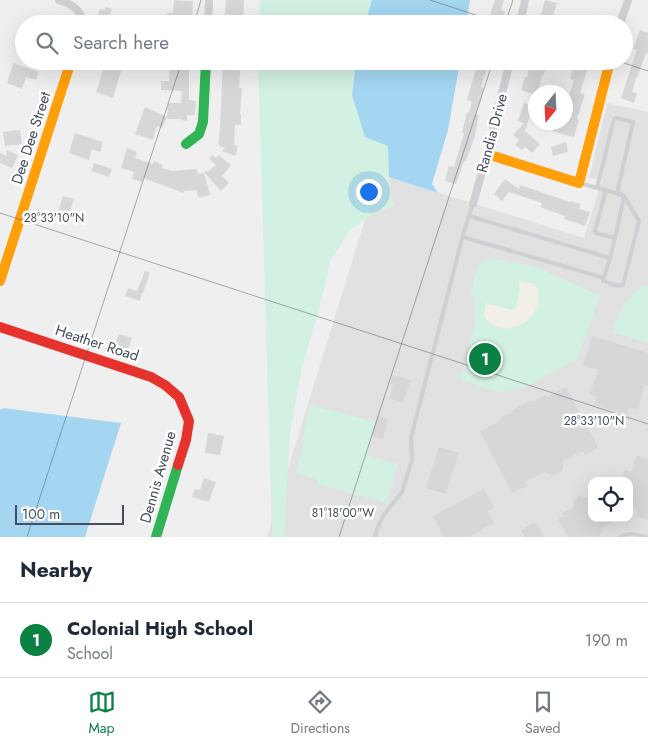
<!DOCTYPE html>
<html lang="en">
<head>
<meta charset="utf-8">
<style>
  :root { --surface:#fff; --page:#f2f2f3; --text:#1f2937; --muted:#747a83; --line:#e0e1e3; --accent:#0b8043 }
  body { margin:0; font-family:Jost,sans-serif; background:var(--page); color:var(--text) }
  .controls { position:absolute; right:15px; bottom:15px; display:grid; overflow:hidden; border-radius:10px; box-shadow:0 5px 20px #0002 }
  .controls button { width:45px; height:45px; display:grid; place-items:center; padding:0; border:0; border-bottom:1px solid var(--line); background:var(--surface); color:var(--text); font:25px sans-serif }
  .compass { position:absolute; left:528px; top:85px; width:45px; height:45px; border-radius:50%; background:var(--surface); box-shadow:0 5px 20px #0002; rotate:198deg }
  .scale { position:absolute; left:15px; bottom:12px; width:109px; box-sizing:border-box; padding-left:5px; border:2px solid #454e5d; border-top:0; font-size:14px; line-height:18px; white-space:nowrap; color:#454e5d; -webkit-text-stroke:4px #fff; paint-order:stroke }
  .you { position:absolute; left:368px; top:191px; width:18px; height:18px; margin:-12px; border:4px solid #fff; border-radius:50%; background:#1a73e8; box-shadow:0 0 0 8px #1a73e833 }
  .badge { display:grid; place-items:center; width:32px; height:32px; border-radius:50%; background:var(--accent); color:#fff; font-size:16px; font-weight:700 }
  .pin { position:absolute; translate:-50% -50%; border:2px solid #fff; box-shadow:0 1px 5px #0006 }
  .list { margin:0; padding:0; list-style:none }
  h2 { display:flex; justify-content:space-between; align-items:center; height:65px; margin:0; padding:0 20px; font-size:21px }
  h2 small { font-size:16px; font-weight:400; color:var(--muted) }
  .list li { display:grid; grid-template-columns:32px 1fr auto; gap:15px; align-items:center; box-sizing:border-box; height:75px; padding:0 20px; border-top:1px solid var(--line) }
  .list b { display:block; font-size:19px; white-space:nowrap }
  .list p { margin:0; font-size:16px; white-space:nowrap; color:var(--muted) }
  .list em { font-size:16px; font-style:normal; color:var(--muted) }
  .icon { flex:none; width:28px; height:28px; fill:none; stroke:currentColor; stroke-width:2; stroke-linecap:round; stroke-linejoin:round }
  .map { position:relative; flex:none; width:648px; height:537px; overflow:hidden }
  .search { position:absolute; background:var(--surface); box-shadow:0 5px 20px #0002; left:15px; right:15px; top:15px; height:55px; display:flex; align-items:center; gap:12px; box-sizing:border-box; padding:0 18px; border-radius:28px; color:var(--muted); font-size:19px }
  .sheet { height:140px; background:var(--surface) }
  nav { display:flex; justify-content:space-around; align-items:center; box-sizing:border-box; height:70px; border-top:1px solid var(--line); background:var(--surface); font-size:14px; color:var(--muted) }
  nav a { display:grid; justify-items:center; gap:2px }
  nav .on { color:var(--accent) }
  .map>svg:first-child { display:block }
  .education { fill:#e1e1e1; fill-rule:evenodd }
  .green { fill:#d2f1e2 }
  .sand { fill:#f2f0e6 }
  .water { fill:#a4d6f1 }
  .building { fill:#d7d7d9 }
  .lines { fill:none; stroke-linecap:round; stroke-linejoin:round }
  .lane { stroke:#ced0d4; stroke-width:4 }
  .street { stroke:#ced0d4; stroke-width:8 }
  .fast { stroke:#30b455; stroke-width:10 }
  .slow { stroke:#ff9f0a; stroke-width:10 }
  .jam { stroke:#e5322d; stroke-width:10 }
  .ticks { fill:none; stroke:#454e5d; stroke-width:1; stroke-opacity:0.45 }
  .labels { text-anchor:middle; stroke-width:5; stroke-linejoin:round; paint-order:stroke }
  .street-label { font-size:15px; fill:#454e5d; stroke:#fff }
  .ticks-label { font-size:12px; text-anchor:middle; fill:#454e5d; stroke:#fff; stroke-width:5; stroke-linejoin:round; paint-order:stroke }
</style>
</head>
<body>
<div class="map">
<svg width="648" height="537" viewBox="0 0 648 537">
  <rect width="100%" height="100%" fill="#f0efef"/>
  <path class="education" d="M 607,103 L 648,112 L 648,537 L 267,537 L 379,174 L 584,238 L 602,179 L 589,178 ZM 592,481 L 629,481 L 629,518 L 592,518 Z"/>
  <path class="green" d="M 260,0 L 372,0 L 365,24 L 259,24 Z
    M 258,61 L 356,61 L 352,95 L 388,146 L 390,186 L 394,206 L 373,214 L 349,231 L 330,262 L 319,310 L 302,367 L 290,433 L 284,537 L 272,537 Z
    M 499,259 L 537,267 L 600,296 L 577,359 L 526,387 L 500,392 L 460,380 L 476,320 L 473,316 L 475,302 L 471,295 C 473,285 475,265 486,260 C 489,259 495,260 499,259 Z
    M 648,284 L 648,343 L 612,332 C 618,311 629,294 648,284 Z
    M 311,405 L 375,422 L 367,456 L 398,464 L 387,503 L 317,484 L 318,480 L 295,473 L 305,440 L 302,439 Z"/>
  <path class="sand" d="M 519,281 L 535,284 C 553,316 502,346 484,316 L 486,303 L 512,310 L 516,308 L 520,289 L 519,287 Z"/>
  <path class="water" d="M 372,0 L 470,0 L 466,24 L 365,24 Z
    M 356,61 L 460,61 L 448,130 L 432,184 L 438,193 L 389,177 L 388,146 L 365,137 L 352,95 Z
    M 3,408 L 121,423 L 85,537 L 0,537 L 0,410 Z"/>
  <path class="building" d="M 174,0 L 193,1 L 192,24 L 167,24 L 167,13 L 173,13 Z
    M 226,0 L 244,0 L 243,24 L 224,24 Z
    M 495,0 L 504,0 L 501,10 L 505,12 L 501,24 L 487,24 Z
    M 545,0 L 557,3 L 551,23 L 539,20 Z
    M 106,7 L 112,9 L 110,15 L 131,21 L 133,17 L 151,23 L 151,24 L 95,24 L 100,9 L 105,10 Z
    M 640,30 L 648,33 L 648,54 L 646,53 L 637,78 L 636,78 L 632,92 L 637,93 L 634,103 L 621,98 L 637,50 L 633,49 Z
    M 106,61 L 124,61 L 113,98 L 96,92 Z
    M 169,61 L 189,61 L 189,100 L 196,101 L 195,115 L 187,115 L 187,121 L 181,120 L 181,119 L 167,119 L 168,103 L 181,103 L 182,91 L 161,90 L 161,81 L 169,81 Z
    M 223,61 L 241,61 L 239,88 L 242,88 L 240,114 L 241,114 L 241,125 L 235,125 L 234,145 L 238,146 L 235,156 L 222,151 L 225,148 L 218,145 L 219,140 L 220,128 Z
    M 478,61 L 489,61 L 481,87 L 484,88 L 476,114 L 479,115 L 475,136 L 466,161 L 464,161 L 456,184 L 445,181 L 449,166 L 454,167 L 464,133 L 462,133 L 467,112 L 469,113 L 472,102 L 467,100 Z
    M 530,61 L 541,61 L 540,64 L 546,65 L 544,75 L 543,74 L 536,95 L 521,90 L 525,77 L 527,77 Z
    M 576,61 L 590,61 L 580,93 L 585,94 L 577,119 L 579,120 L 574,137 L 552,131 L 555,122 L 567,122 L 570,110 L 566,109 L 566,106 L 574,80 L 570,79 Z
    M 13,63 L 38,72 L 36,80 L 26,77 L 22,89 L 7,83 Z
    M 524,103 L 533,106 L 525,131 L 540,144 L 532,153 L 525,147 L 522,150 L 515,145 L 519,140 L 513,135 L 524,123 L 518,121 Z
    M 145,107 L 167,117 L 162,128 L 157,126 L 153,140 L 135,134 Z
    M 20,130 L 22,144 L 5,146 L 3,132 Z
    M 75,133 L 103,142 L 100,152 L 92,149 L 89,160 L 69,153 Z
    M 566,142 L 568,152 L 553,156 L 551,147 Z
    M 127,148 L 137,152 L 135,158 L 153,164 L 154,161 L 163,165 L 162,168 L 172,171 L 197,169 L 198,174 L 204,173 L 210,195 L 199,198 L 196,190 L 184,191 L 184,193 L 143,178 L 142,182 L 132,179 L 134,172 L 121,168 Z
    M 6,150 L 18,155 L 12,168 L 0,163 L 0,153 L 7,156 Z
    M 212,155 L 216,158 L 219,155 L 231,165 L 222,176 L 229,183 L 221,191 L 204,172 L 209,171 L 216,165 L 209,159 Z
    M 94,163 L 112,169 L 109,177 L 91,171 Z
    M 505,179 L 519,189 L 520,185 L 570,202 L 570,201 L 581,204 L 579,209 L 590,212 L 585,226 L 564,219 L 565,216 L 540,207 L 542,203 L 509,192 L 502,201 L 494,194 Z
    M 63,196 L 74,199 L 66,222 L 56,219 Z
    M 145,271 L 150,273 L 143,293 L 142,293 L 140,301 L 125,296 L 128,288 L 137,291 Z
    M 119,334 L 132,338 L 128,349 L 115,345 Z
    M 592,336 L 648,353 L 648,386 L 645,385 L 637,410 L 629,407 L 627,415 L 594,405 L 597,396 L 590,394 L 598,370 L 583,365 Z
    M 393,375 L 411,380 L 403,403 L 389,398 L 394,385 L 390,384 Z
    M 566,387 L 597,445 L 597,448 L 585,455 L 583,451 L 563,461 L 563,469 L 558,474 L 551,475 L 544,472 L 525,482 L 527,486 L 512,493 L 480,431 L 500,421 L 499,419 L 512,412 L 511,411 L 532,400 L 533,402 L 546,395 L 547,397 Z
    M 377,416 L 388,419 L 383,439 L 372,436 Z
    M 208,433 L 224,436 L 220,455 L 205,453 Z
    M 439,447 L 459,453 L 446,494 L 426,488 Z
    M 636,455 L 648,459 L 648,520 L 633,515 L 638,513 L 629,497 L 629,481 L 613,481 L 623,476 L 625,470 L 631,472 Z
    M 204,478 L 216,482 L 209,502 L 192,497 L 195,489 L 200,490 Z
    M 484,489 L 494,508 L 487,511 L 494,523 L 468,537 L 444,537 L 433,516 Z
    M 578,496 L 582,496 L 588,499 L 592,498 L 592,518 L 609,518 L 612,522 L 602,528 L 601,534 L 598,537 L 590,537 L 587,535 L 584,537 L 568,537 L 558,519 L 564,516 L 562,513 L 573,507 L 573,500 Z
    M 533,523 L 535,523 L 537,524 L 544,537 L 525,537 L 521,530 Z"/>
  <g class="lines">
    <path class="lane" d="M 579,183 L 597,188
      M 606,190 L 624,196 L 615,238
      M 463,237 L 601,277 C 605,283 616,287 623,285 L 639,221 L 624,196 L 618,192 L 618,189 L 633,122 L 616,118 L 614,119 L 597,188 L 606,190 L 595,231 L 596,233 L 615,238 L 610,258 L 469,216
      M 603,281 L 610,258
      M 375,537 L 377,529 L 383,516 L 402,492 L 412,460 L 411,438 L 464,231 L 473,204
      M 620,537 C 629,532 636,534 646,537"/>
    <path class="street" d="M 59,0 C 71,4 83,10 82,24
      M 208,24 L 209,0
      M 520,24 L 525,0
      M 620,24 L 628,0
      M 473,204 L 487,154 L 510,61"/>
    <path class="fast" d="M 186,144 L 199,134 L 203,122 L 206,61
      M 156,537 L 178,465"/>
    <path class="slow" d="M 487,154 L 579,183 L 610,61
      M 0,281 L 71,61"/>
    <path class="jam" d="M 0,327 L 151,377 L 165,385 L 179,397 L 189,421 L 186,440 L 178,465"/>
  </g>
  <path class="ticks" d="M 430,0 L 503,24M 194,24 L 201,0M 505,24 L 513,0M 618,61 L 648,71M 0,213 L 648,424M 27,537 L 182,61M 339,537 L 493,61"/>
  <g class="labels">
    <g class="street-label">
      <text transform="translate(492 133) rotate(-75)" y="5">Randia Drive</text>
      <text transform="translate(31 138) rotate(-72)" y="5">Dee Dee Street</text>
      <text transform="translate(97 343) rotate(18)" y="5">Heather Road</text>
      <text transform="translate(158 477) rotate(-74)" y="5">Dennis Avenue</text>
    </g>
  </g>
  <g class="ticks-label">
    <text x="54" y="222">28°33'10"N</text>
    <text x="594" y="425">28°33'10"N</text>
    <text x="343" y="517">81°18'00"W</text>
  </g>
</svg>
<div class="controls">
<button><svg class="icon" aria-label="locate" viewBox="0 0 24 24"><circle cx="12" cy="12" r="6"/><path d="M12 2v4M12 18v4M2 12h4M18 12h4"/></svg></button>
</div>
<svg class="compass" viewBox="-18 -18 36 36"><path d="M0-13l5 13h-10z" fill="#e53935"/><path d="M0 13l5-13h-10z" fill="#747a83"/></svg>
<div class="scale">100 m</div>
<div class="you"></div>
<div class="pin badge" style="left:485px;top:359px">1</div>
<div class="search"><svg class="icon" aria-label="search" viewBox="0 0 24 24"><circle cx="10" cy="10" r="6"/><path d="M15 15l6 6"/></svg>Search here</div>
</div>
<section class="sheet">
<h2>Nearby<small></small></h2>
<ul class="list">
<li><span class="badge">1</span><div><b>Colonial High School</b><p>School</p></div><em>190 m</em></li>
</ul>
</section>
<nav>
<a class="on"><svg class="icon" aria-label="map" viewBox="0 0 24 24"><path d="M3 6l6-2 6 2 6-2v14l-6 2-6-2-6 2zM9 4v14M15 6v14"/></svg>Map</a>
<a><svg class="icon" aria-label="directions" viewBox="0 0 24 24"><path d="M12 3l9 9-9 9-9-9zM9 14v-3h6M13 9l2 2-2 2"/></svg>Directions</a>
<a><svg class="icon" aria-label="saved" viewBox="0 0 24 24"><path d="M7 4h10v16l-5-4-5 4z"/></svg>Saved</a>
</nav>
</body>
</html>
